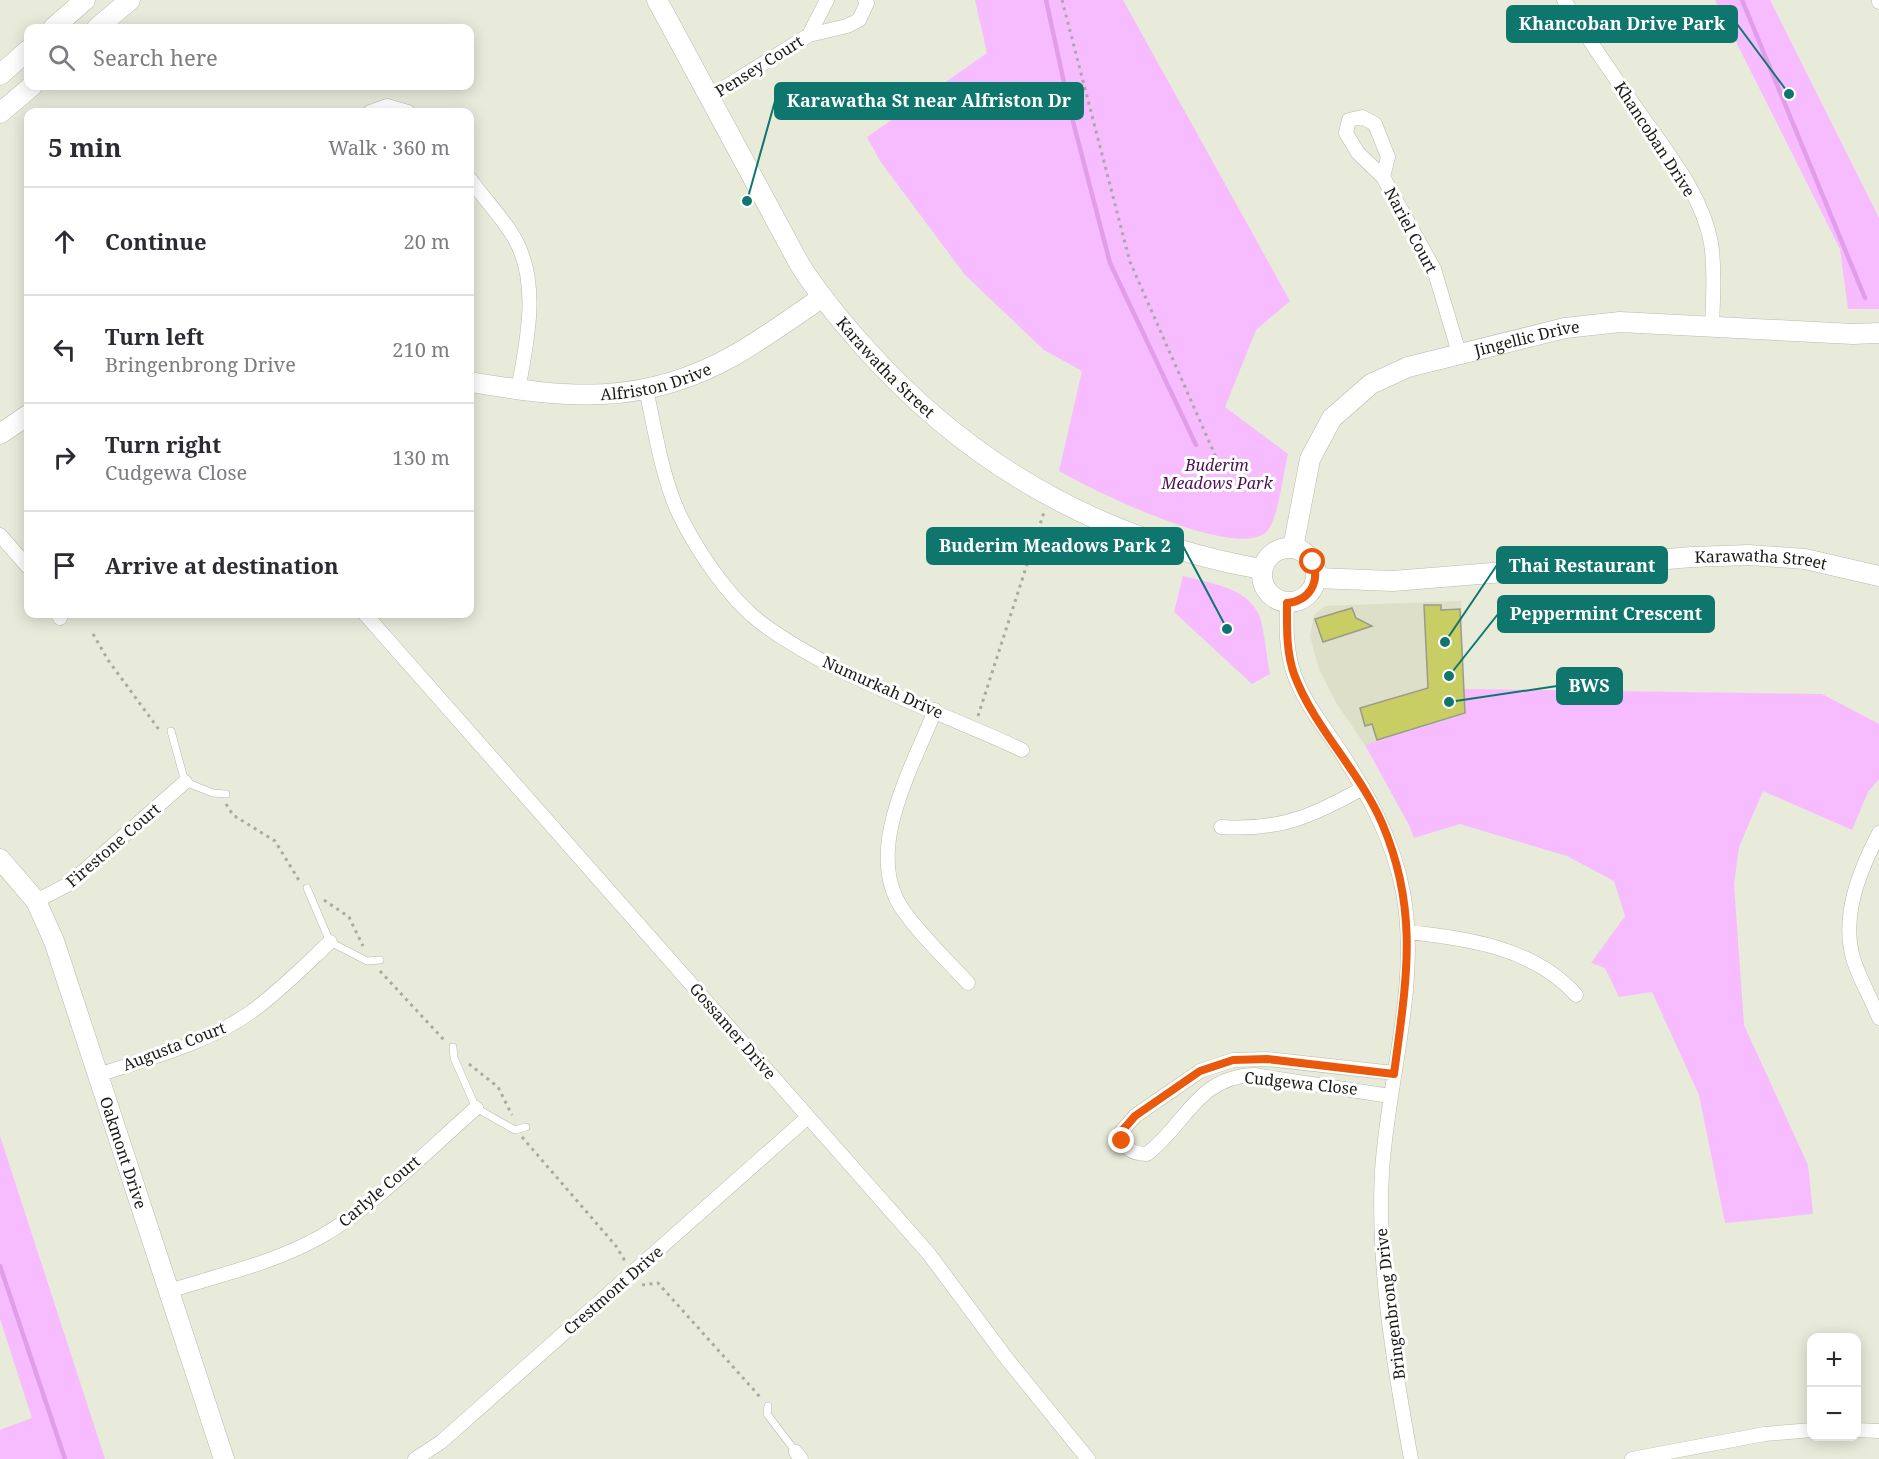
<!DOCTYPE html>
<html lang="en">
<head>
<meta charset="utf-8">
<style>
  :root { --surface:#fff; --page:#f2f2f3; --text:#2b2b33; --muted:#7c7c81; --line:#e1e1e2 }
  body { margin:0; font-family:"Noto Serif",serif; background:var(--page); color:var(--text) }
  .controls { position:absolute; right:18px; bottom:18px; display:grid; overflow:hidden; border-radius:12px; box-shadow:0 3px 15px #0003 }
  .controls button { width:54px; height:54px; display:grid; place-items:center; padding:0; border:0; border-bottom:2px solid var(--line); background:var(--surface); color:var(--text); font:30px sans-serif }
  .stop { position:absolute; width:18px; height:18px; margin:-14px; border:4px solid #ea580c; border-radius:50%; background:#fff }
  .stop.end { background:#ea580c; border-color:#fff; box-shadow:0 2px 6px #0008 }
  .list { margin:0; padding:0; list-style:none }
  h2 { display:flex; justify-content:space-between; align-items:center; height:78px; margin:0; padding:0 24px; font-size:26px }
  h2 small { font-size:20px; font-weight:400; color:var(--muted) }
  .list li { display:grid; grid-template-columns:39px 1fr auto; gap:18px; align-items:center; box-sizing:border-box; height:108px; padding:0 24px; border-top:2px solid var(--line) }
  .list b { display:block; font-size:22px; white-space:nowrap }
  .list p { margin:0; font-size:20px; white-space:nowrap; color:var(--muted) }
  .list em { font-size:20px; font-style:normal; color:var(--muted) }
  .icon { flex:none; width:33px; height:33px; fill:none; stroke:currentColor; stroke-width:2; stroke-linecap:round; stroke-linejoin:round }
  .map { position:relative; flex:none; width:1879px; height:1459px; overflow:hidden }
  .search { position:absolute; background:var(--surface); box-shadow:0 3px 15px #0003; left:24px; top:24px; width:450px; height:66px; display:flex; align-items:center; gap:15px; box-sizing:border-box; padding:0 21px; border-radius:12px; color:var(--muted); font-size:22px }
  .panel { position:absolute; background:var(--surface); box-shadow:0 3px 15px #0003; left:24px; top:108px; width:450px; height:510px; border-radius:12px }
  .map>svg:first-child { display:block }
  .built { fill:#dddfc8 }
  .green { fill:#f7bcff }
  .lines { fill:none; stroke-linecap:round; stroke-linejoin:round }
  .stream { stroke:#e19dea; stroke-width:4.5 }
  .building { fill:#c8cd64; stroke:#9a9b8d; stroke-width:1.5 }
  .lane-casing { stroke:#b9baab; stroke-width:8 }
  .street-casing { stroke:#b9baab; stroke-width:15 }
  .secondary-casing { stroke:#b9baab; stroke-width:21 }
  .path { stroke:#aaab9e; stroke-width:3; stroke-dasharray:3 4.5; stroke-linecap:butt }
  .lane { stroke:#fff; stroke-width:7 }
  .street { stroke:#fff; stroke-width:14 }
  .secondary { stroke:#fff; stroke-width:20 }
  .route { stroke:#ea580c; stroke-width:8 }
  .labels { text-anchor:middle; stroke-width:6; stroke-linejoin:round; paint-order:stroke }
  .street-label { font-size:16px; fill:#1a1a15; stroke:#fff }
  .park-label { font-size:16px; font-style:italic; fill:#4d1056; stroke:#fff }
  .leader { fill:none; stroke:#0f766e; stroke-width:2 }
  .callout-dot { fill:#0f766e; stroke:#fff; stroke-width:2 }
  .callout { fill:#0f766e; stroke:#0f766e; stroke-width:2 }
  .callout-label { font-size:18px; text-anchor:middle; font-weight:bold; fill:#fff }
</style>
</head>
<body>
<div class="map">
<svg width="1879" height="1459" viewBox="0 0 1879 1459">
  <rect width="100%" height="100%" fill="#e8eada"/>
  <path class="built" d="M 1461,601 L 1465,714 L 1365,745 L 1335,701 L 1319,669 L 1310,636 L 1314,615 L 1325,606 Z"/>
  <path class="green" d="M 975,0 L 1123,0 L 1290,301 L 1256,330 L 1225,407 L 1288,454 C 1283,474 1279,515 1268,530 C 1241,564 1090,489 1059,471 L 1082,371 L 1044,350 L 965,275 L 880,161 L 867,137 L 987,53 Z
    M 1715,0 L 1770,0 L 1879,218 L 1879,309 L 1848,309 L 1840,249 Z
    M 1183,576 C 1209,583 1247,587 1259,615 C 1264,627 1267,659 1270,674 L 1252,684 L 1174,612 Z
    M 1464,689 L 1822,694 L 1879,724 L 1879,779 L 1868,792 L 1852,830 L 1763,791 L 1739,847 L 1734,884 L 1744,1025 L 1808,1165 L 1813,1214 L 1725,1223 L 1699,1095 L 1652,992 L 1619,997 L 1605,968 L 1591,963 L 1625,916 L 1614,881 L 1567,856 L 1460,824 L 1414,838 L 1409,825 L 1365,745 L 1465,714 Z
    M 0,1136 L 105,1459 L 0,1459 L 0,1430 L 32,1418 L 0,1319 Z"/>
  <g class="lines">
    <path class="stream" d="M 1046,0 L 1070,110 L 1110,263 L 1196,445
      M 1742,0 L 1865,298
      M 0,1266 L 65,1459"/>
  </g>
  <path class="building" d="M 1424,605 L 1441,605 L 1441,610 L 1460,609 L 1465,713 L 1377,740 L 1372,724 L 1365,726 L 1360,708 L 1428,688 Z
    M 1352,608 L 1356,618 L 1372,626 L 1323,642 L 1315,619 Z"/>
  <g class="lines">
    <g class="lane-casing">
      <path id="lane" d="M 171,731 L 185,782 L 213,793 L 226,794
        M 307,888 L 330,942 L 367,961 L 380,960
        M 453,1047 L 454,1058 L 476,1108 L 515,1130 L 526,1127
        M 768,1406 L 767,1414 L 796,1452"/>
    </g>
    <g class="street-casing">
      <path id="street" d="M 1564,0 C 1589,42 1618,82 1646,122 C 1672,159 1703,198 1711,243 C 1715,271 1713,298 1712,326
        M 1879,0 L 1879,2
        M 809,35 L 827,0
        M 709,97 L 809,35 L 847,26 L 859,20 L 867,3 L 865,0
        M 370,112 L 387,106 L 408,112
        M 1383,177 L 1388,157 L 1375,124 L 1362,117 L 1349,120 L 1346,133 L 1358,153 L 1383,177 L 1434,269 L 1459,353
        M 470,179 C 484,199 503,218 515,239 C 540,284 527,342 518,390
        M 646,389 C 655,430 662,478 680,516 C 698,552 728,597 760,622 C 835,678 937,710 1022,750
        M 0,535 L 28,567
        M 1287,603 C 1286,627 1286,651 1294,674 C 1304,702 1322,724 1338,748 C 1367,792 1393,839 1403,892 C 1420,984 1388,1078 1382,1171 C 1377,1267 1394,1365 1411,1459
        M 58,614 L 60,618
        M 365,614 L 929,1254 L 1007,1359 L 1088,1459
        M 935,710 C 913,767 864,849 901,907 C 919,934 946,959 968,983
        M 1221,827 C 1280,831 1313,816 1363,788
        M 1879,833 C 1860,870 1841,915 1853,958 C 1859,978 1871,998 1879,1018
        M 36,901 L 69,884 L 185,782
        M 1408,932 C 1466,938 1535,948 1576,995
        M 98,1075 C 149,1058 206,1044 251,1012 C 279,992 304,966 330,942
        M 1390,1096 L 1254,1075 C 1197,1077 1187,1123 1147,1154 C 1132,1154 1123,1148 1121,1132 L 1135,1116 L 1200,1071 L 1233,1060 L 1267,1059 L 1394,1073
        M 169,1291 C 219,1275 274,1263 320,1237 C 373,1207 429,1149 476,1108
        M 1856,1430 L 1879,1431
        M 796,1452 L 801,1459
        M 415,1459 L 441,1442 L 808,1117
        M 1632,1459 L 1765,1434 L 1812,1430"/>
    </g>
    <g class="secondary-casing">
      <g id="secondary">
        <path id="s1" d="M 657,0 L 800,265 C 819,295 841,321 864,347 C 971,467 1104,541 1261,569"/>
        <path d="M 53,28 L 85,0"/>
        <path d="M 97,28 L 130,0"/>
        <path d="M 0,75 L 28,50"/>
        <path d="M 0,113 L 32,86"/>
        <path id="s2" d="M 470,382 C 566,398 642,407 733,356 C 763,339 792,318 821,298"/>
        <path d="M 0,434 L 28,415"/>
        <circle cx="1289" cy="575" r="27"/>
        <path id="s3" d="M 1293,548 L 1310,459 L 1332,418 L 1371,384 L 1408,367 L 1565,328 L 1620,322 L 1853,334 L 1879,333"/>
        <path id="s4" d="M 1316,578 L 1393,581 L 1692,557 L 1749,555 L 1805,559 L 1879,576"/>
        <path id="s5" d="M 0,859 L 36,901 L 54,941 L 224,1459"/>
      </g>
    </g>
    <path class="path" d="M 1062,0 L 1130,262 L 1222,471
      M 93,634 L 108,660 L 160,731
      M 978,716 L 1044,512
      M 226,804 L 233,815 L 275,841 L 300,882
      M 324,900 L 349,917 L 363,946
      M 380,971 L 445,1041
      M 469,1064 L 498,1087 L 512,1115
      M 522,1137 L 616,1246 L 625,1261
      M 642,1285 L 658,1283 L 761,1398"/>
    <use href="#lane" class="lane"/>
    <use href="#street" class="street"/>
    <use href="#secondary" class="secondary"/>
  </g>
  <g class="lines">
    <path class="route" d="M 1122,1141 L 1121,1132 L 1135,1116 L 1200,1071 L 1233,1060 L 1267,1059 L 1394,1074 C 1406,982 1420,912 1382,823 C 1359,770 1314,728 1294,674 C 1286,651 1287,627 1287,603 C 1309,601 1320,583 1313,562"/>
  </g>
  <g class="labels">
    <g class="street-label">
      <text transform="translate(759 66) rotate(-32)" y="6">Pensey Court</text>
      <text transform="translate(1655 139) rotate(57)" y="6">Khancoban Drive</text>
      <text transform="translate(1411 230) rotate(62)" y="6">Nariel Court</text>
      <text dy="6" stroke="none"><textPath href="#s3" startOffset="352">Jingellic Drive</textPath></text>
      <text dy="6" stroke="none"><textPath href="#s1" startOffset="435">Karawatha Street</textPath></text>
      <text dy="6" stroke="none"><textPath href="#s2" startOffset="188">Alfriston Drive</textPath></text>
      <text dy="6" stroke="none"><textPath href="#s4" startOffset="446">Karawatha Street</textPath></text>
      <text transform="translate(883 687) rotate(24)" y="6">Numurkah Drive</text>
      <text transform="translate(113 845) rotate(-41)" y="6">Firestone Court</text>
      <text transform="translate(733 1031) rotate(49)" y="6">Gossamer Drive</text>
      <text transform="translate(174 1046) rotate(-21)" y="6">Augusta Court</text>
      <text transform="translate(1301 1083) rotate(6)" y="6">Cudgewa Close</text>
      <text dy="6" stroke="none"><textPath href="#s5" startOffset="322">Oakmont Drive</textPath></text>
      <text transform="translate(379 1191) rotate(-40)" y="6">Carlyle Court</text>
      <text transform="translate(613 1290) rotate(-41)" y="6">Crestmont Drive</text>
      <text transform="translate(1390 1304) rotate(-97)" y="6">Bringenbrong Drive</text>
    </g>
    <g class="park-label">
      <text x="1217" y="471">Buderim<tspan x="1217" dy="18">Meadows Park</tspan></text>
    </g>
  </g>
  <path class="leader" d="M1789 94L1737 24M747 201L775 101M1227 629L1183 546M1445 642L1497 565M1449 676L1498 614M1449 702L1557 686"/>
  <g class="callout-dot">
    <circle cx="1789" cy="94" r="6"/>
    <circle cx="747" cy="201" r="6"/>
    <circle cx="1227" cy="629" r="6"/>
    <circle cx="1445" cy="642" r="6"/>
    <circle cx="1449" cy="676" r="6"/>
    <circle cx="1449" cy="702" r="6"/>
  </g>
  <g class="callout">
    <rect x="1507" y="6" width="230" height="36" rx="6"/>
    <rect x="775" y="83" width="308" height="36" rx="6"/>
    <rect x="927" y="528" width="256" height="36" rx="6"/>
    <rect x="1497" y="547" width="170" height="36" rx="6"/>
    <rect x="1498" y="596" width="216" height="36" rx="6"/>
    <rect x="1557" y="668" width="65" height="36" rx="6"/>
  </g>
  <g class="callout-label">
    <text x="1622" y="30">Khancoban Drive Park</text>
    <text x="929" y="107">Karawatha St near Alfriston Dr</text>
    <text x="1055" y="552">Buderim Meadows Park 2</text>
    <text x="1582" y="572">Thai Restaurant</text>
    <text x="1606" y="620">Peppermint Crescent</text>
    <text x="1589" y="692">BWS</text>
  </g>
</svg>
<div class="controls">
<button>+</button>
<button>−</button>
</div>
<div class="stop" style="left:1313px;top:562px"></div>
<div class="stop end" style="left:1122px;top:1141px"></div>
<div class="search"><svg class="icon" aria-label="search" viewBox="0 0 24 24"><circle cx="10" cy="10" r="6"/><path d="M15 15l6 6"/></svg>Search here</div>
<section class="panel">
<h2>5 min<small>Walk · 360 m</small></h2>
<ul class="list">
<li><svg class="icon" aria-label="ahead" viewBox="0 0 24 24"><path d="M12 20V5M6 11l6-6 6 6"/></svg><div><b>Continue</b></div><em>20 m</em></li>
<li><svg class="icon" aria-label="left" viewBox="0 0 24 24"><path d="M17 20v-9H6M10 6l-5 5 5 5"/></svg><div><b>Turn left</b><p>Bringenbrong Drive</p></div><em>210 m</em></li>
<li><svg class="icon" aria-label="right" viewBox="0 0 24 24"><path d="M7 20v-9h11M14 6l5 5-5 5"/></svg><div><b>Turn right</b><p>Cudgewa Close</p></div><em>130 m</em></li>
<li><svg class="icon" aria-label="arrive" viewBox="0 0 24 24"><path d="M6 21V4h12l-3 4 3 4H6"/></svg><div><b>Arrive at destination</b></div></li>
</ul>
</section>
</div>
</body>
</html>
